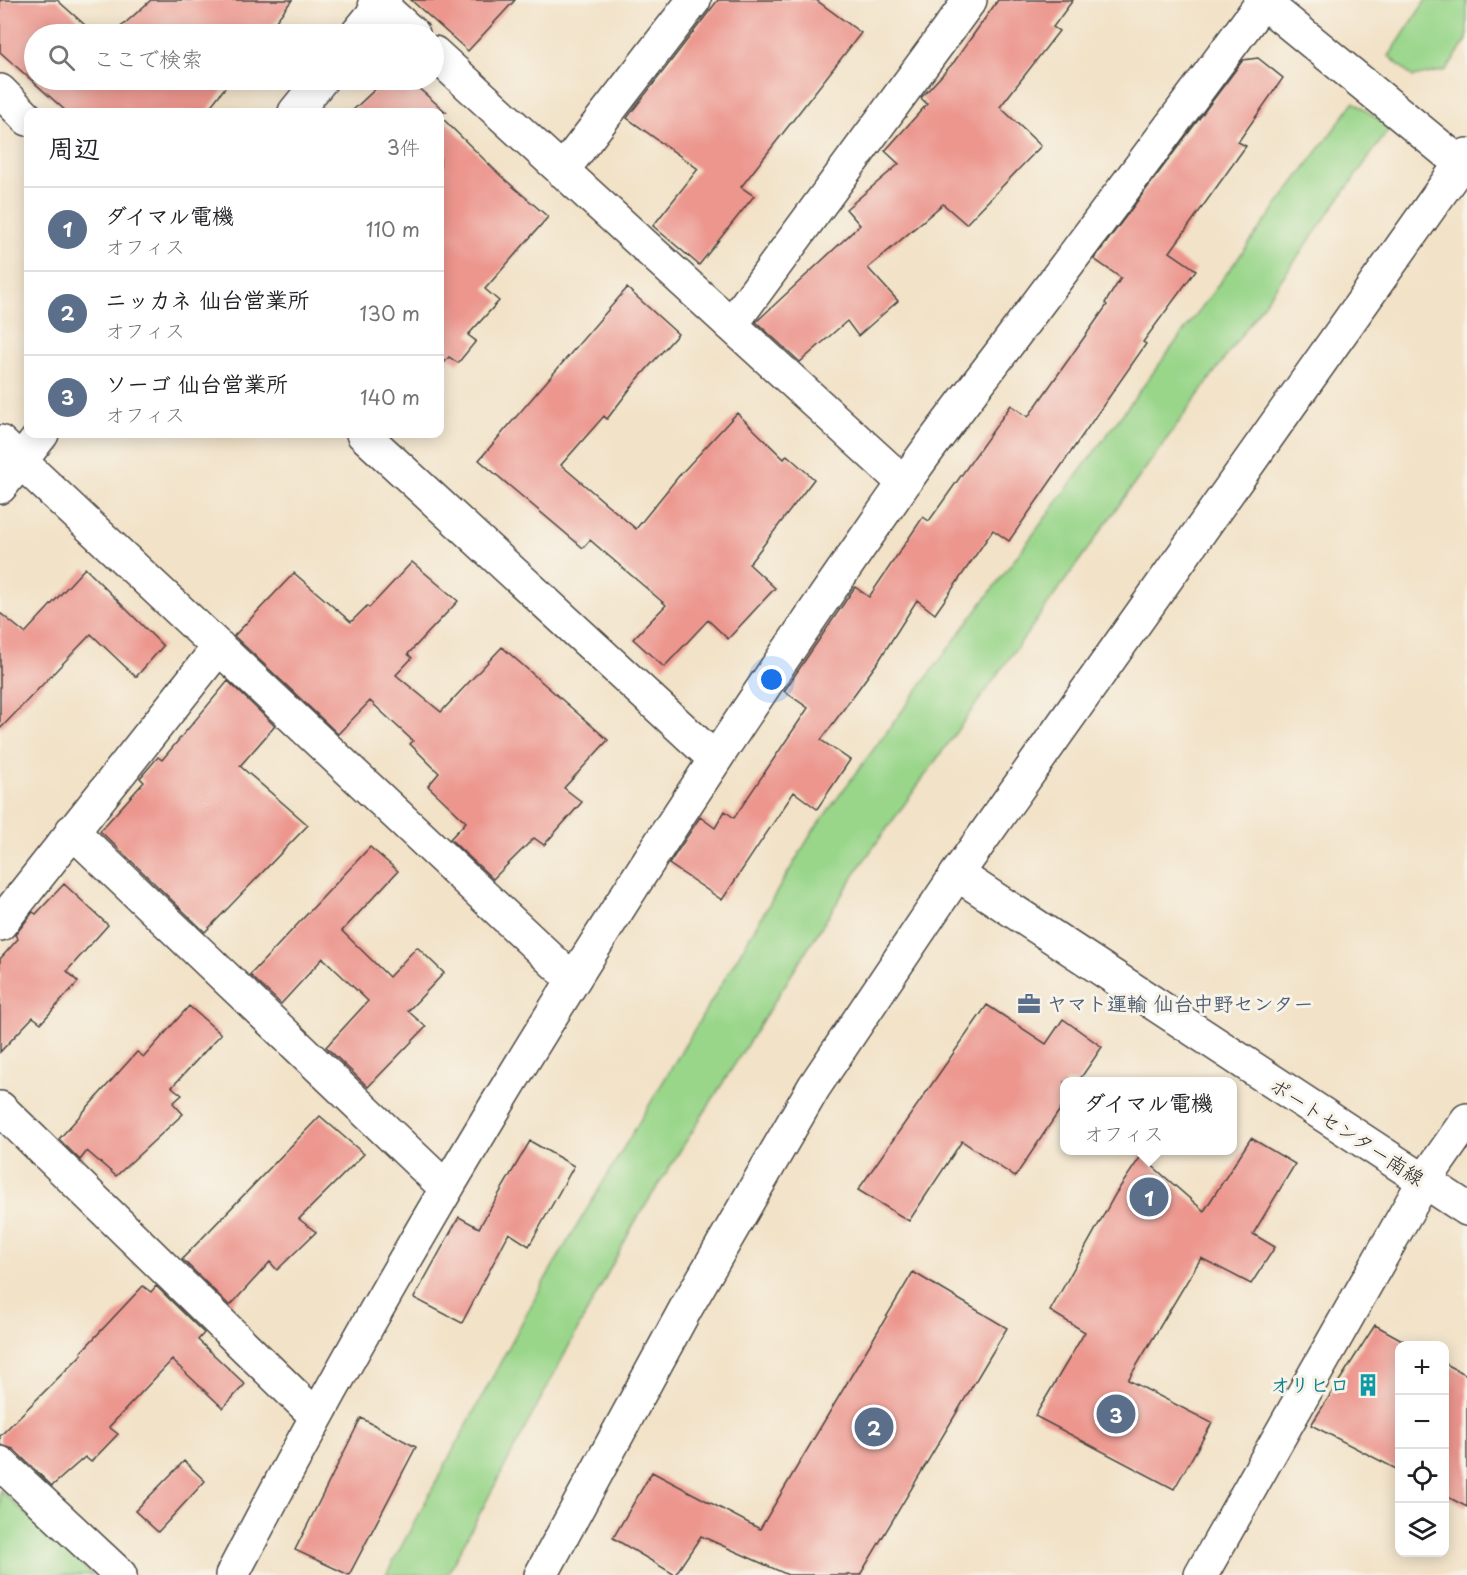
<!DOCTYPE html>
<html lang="ja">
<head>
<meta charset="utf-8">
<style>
  :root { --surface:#fff; --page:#f6f6f6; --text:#202124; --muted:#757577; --line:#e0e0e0; --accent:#db2777 }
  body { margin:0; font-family:"Playpen Sans","Klee One",sans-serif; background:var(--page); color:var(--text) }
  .controls { position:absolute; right:18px; bottom:18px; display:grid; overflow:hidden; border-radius:12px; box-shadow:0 3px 15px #0003 }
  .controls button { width:54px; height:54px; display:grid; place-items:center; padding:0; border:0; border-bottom:2px solid var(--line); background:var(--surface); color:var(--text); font:30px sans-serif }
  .you { position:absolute; left:772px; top:680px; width:21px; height:21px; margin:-15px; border:4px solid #fff; border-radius:50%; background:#1a73e8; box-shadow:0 0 0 9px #1a73e833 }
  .badge { display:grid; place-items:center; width:39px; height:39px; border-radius:50%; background:var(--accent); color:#fff; font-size:20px; font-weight:700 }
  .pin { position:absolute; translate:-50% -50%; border:3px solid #fff; box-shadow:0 2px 6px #0006 }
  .popup { position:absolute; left:1060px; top:1077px; width:177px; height:78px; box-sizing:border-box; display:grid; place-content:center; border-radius:12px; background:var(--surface); filter:drop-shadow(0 2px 4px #0005); font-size:20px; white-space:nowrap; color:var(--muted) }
  .popup b { font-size:22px; color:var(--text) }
  .popup::after { content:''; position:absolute; left:50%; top:100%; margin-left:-12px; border:12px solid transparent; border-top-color:var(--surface) }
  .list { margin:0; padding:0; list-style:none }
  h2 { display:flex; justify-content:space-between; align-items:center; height:78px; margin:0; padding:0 24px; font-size:26px }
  h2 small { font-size:20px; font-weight:400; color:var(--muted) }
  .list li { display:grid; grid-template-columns:39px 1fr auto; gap:18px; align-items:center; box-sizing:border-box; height:84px; padding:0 24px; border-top:2px solid var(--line) }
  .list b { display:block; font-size:22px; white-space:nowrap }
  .list p { margin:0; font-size:20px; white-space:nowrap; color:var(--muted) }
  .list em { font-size:20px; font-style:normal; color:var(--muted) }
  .icon { flex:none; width:33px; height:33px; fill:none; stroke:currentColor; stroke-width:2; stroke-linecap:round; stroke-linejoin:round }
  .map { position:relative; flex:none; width:1467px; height:1575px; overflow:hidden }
  .search { position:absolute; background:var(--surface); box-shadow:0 3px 15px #0003; left:24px; top:24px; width:420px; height:66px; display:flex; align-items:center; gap:15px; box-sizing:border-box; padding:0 21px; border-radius:33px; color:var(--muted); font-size:22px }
  .panel { position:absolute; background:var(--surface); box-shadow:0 3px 15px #0003; left:24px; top:108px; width:420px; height:330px; border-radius:12px }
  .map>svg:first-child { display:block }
  .green { fill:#99d68a; stroke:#62805a; stroke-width:1.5 }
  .building { fill:#ec968e }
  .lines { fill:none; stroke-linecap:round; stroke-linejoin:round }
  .minor-casing { stroke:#494642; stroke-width:36 }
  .tertiary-casing { stroke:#494642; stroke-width:36 }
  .minor { stroke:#fff; stroke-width:33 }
  .tertiary { stroke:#fff; stroke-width:33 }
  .labels { text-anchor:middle; stroke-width:6; stroke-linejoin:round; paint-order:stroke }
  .service-label { font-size:20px; font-weight:bold; fill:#4e5e75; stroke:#f7f3e8; text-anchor:start }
  .street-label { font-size:20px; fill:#2b2b2b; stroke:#f7f3e8 }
  .culture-label { font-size:20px; font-weight:bold; fill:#0d838f; stroke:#f7f3e8; text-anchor:end }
</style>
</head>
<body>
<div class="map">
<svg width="1467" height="1575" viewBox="0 0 1467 1575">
  <rect width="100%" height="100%" fill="#f7f3e8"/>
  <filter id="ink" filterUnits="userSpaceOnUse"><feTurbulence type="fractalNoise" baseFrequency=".0167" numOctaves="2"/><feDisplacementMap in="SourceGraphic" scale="12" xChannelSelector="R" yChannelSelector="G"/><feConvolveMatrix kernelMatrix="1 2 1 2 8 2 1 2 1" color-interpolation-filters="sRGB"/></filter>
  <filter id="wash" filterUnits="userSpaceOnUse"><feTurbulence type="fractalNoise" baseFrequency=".008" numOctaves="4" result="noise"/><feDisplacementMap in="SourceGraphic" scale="24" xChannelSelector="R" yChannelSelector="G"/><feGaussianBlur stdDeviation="1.35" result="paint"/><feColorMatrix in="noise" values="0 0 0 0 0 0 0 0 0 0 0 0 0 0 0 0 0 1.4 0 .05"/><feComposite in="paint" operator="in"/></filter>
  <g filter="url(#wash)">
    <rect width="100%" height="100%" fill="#f2e2c7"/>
    <path class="green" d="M 1426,0 L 1467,0 L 1467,40 L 1446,70 L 1413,77 L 1389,56 Z
      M 1354,102 L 1390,128 L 860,866 L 635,1222 L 447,1575 L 386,1575 L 547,1276 L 813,831 Z
      M 0,1490 L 93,1575 L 0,1575 Z"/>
    <g id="blocks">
      <path class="building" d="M 0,0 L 57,0 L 95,34 L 34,34 L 34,80 L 231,80 L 206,112 L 67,112 L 0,52 Z
        M 151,0 L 292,0 L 266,34 L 113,34 Z
        M 411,0 L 515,0 L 468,51 Z
        M 718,0 L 816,0 L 861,33 L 741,187 L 754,196 L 699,265 L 653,226 L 698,169 L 627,118 Z
        M 998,0 L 1073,0 L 1053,27 L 1059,31 L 1000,107 L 1041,146 L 966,224 L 943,204 L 868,268 L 898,301 L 858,336 L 847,321 L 800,362 L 756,322 L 860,225 L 846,209 L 899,164 L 885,151 L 927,104 L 921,98 L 954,62 Z
        M 1258,58 L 1283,78 L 1238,142 L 1246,146 L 1170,252 L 1196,270 L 1143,342 L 1146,344 L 1009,541 L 993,530 L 935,614 L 917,600 L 878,662 L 821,740 L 850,760 L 817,809 L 794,792 L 722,900 L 669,864 L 700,817 L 715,828 L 725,811 L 734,818 L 808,708 L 784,691 L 855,587 L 869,597 L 923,517 L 929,521 L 1011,405 L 1028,417 L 1107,305 L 1105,303 L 1121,278 L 1094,259 L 1243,60 Z
        M 385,80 L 409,80 L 446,112 L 351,112 Z
        M 440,116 L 501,176 L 548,217 L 485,289 L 499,301 L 468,335 L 476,341 L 458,363 L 449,357 L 440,367 Z
        M 627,288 L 678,334 L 637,380 L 607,419 L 604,416 L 561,465 L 636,529 L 678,477 L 737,413 L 784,459 L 787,455 L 814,479 L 749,564 L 775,588 L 728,639 L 708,620 L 664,667 L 633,639 L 666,605 L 590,540 L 583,548 L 479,460 Z
        M 412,562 L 458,601 L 408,654 L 412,658 L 396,675 L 441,712 L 502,647 L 608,740 L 564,788 L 582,802 L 544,845 L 534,838 L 493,879 L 450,839 L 466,822 L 428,786 L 439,773 L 410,744 L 413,741 L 370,701 L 338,734 L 234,636 L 294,573 L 351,622 L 367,606 L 369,608 Z
        M 85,568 L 163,646 L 136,677 L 91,634 L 0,729 L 0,613 L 25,633 Z
        M 228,681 L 275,726 L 240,766 L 308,825 L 205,932 L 100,831 L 144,782 L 140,778 L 158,757 L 162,760 Z
        M 370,847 L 398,871 L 342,931 L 389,977 L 417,947 L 444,973 L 408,1011 L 426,1027 L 368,1087 L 326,1047 L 368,1001 L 323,958 L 281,1004 L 250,975 Z
        M 64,884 L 108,925 L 67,971 L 78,982 L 41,1023 L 33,1017 L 0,1052 L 0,959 L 18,939 L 15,935 L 33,912 L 36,914 Z
        M 987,1005 L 1046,1044 L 1063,1019 L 1102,1047 L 1078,1082 L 1065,1082 L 1065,1102 L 1015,1177 L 962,1141 L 909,1221 L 858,1190 Z
        M 189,1006 L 221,1034 L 172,1087 L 182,1095 L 173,1103 L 183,1114 L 116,1176 L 87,1151 L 80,1160 L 59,1139 L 137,1052 L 144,1057 Z
        M 320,1116 L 364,1154 L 299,1219 L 316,1232 L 277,1270 L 270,1262 L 230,1306 L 182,1259 Z
        M 1251,1138 L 1295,1164 L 1253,1234 L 1275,1247 L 1251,1284 L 1201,1258 L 1128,1380 L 1212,1423 L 1174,1489 L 1035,1416 L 1085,1332 L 1050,1311 L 1116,1193 L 1141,1156 L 1204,1211 Z
        M 530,1141 L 574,1166 L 529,1246 L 509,1233 L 462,1323 L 414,1298 L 459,1217 L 479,1228 Z
        M 913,1272 L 1007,1328 L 860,1575 L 788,1575 L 701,1536 L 675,1575 L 613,1538 L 652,1472 L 760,1529 Z
        M 143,1286 L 151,1292 L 156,1286 L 204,1333 L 198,1340 L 245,1384 L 223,1408 L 172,1360 L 109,1427 L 118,1434 L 91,1462 L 85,1457 L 52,1486 L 13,1449 L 0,1445 L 0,1436 L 82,1354 L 81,1352 Z
        M 1375,1325 L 1413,1346 L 1400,1346 L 1400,1471 L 1311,1425 Z
        M 1444,1363 L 1467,1375 L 1467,1507 L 1444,1495 Z
        M 361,1418 L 416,1447 L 349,1575 L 295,1550 Z
        M 184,1461 L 205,1481 L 158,1532 L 135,1511 Z"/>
    </g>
  </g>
  <g filter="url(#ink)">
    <use href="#blocks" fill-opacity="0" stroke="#494642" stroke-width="1.5"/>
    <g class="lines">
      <g class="minor-casing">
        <path id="minor" d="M 375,0 L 413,34
          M 1261,0 L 1461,164
          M 357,34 L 385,0
          M 434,53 L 904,483
          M 295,112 L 321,80
          M 562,171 L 694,0
          M 731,325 L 970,0
          M 0,442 L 572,979
          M 0,487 L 42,434
          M 72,831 L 445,1187
          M 957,874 L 1467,1209
          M 0,924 L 219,647
          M 0,1108 L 315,1415
          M 0,1463 L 120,1575
          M 232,1575 C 429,1196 656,835 902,486 C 938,434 977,385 1015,334 C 1098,223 1182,112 1264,0
          M 1201,1575 L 1423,1183 L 1467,1120"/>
      </g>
      <g class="tertiary-casing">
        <path id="tertiary" d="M 0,91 L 28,119
          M 363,434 L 715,759
          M 541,1575 L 686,1308 L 814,1087 L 957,874 L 1467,155"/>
      </g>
      <use href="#minor" class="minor"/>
      <use href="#tertiary" class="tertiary"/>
    </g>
  </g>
  <defs>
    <g id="office-bare" transform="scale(1.8)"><path d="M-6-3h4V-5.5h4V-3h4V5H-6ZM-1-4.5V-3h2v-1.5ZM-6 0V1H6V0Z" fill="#5c6f8a" stroke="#f7f3e8" stroke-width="2.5" paint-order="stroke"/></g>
    <g id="building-bare" transform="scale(1.8)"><path d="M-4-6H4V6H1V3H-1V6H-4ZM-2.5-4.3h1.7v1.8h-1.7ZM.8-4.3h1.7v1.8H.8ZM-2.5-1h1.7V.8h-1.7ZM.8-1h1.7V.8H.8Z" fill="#0f9aa8" stroke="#f7f3e8" stroke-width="2.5" paint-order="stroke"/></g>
  </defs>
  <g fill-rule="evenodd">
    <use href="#office-bare" x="1029" y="1004"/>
    <use href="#building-bare" x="1368" y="1385"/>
  </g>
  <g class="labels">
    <g class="service-label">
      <text x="1047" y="1011">ヤマト運輸 仙台中野センター</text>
    </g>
    <g class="street-label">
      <text transform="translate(1347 1132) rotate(33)" y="7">ポートセンター南線</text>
    </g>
    <g class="culture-label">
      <text x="1350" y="1392">オリヒロ</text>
    </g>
  </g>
</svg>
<div class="controls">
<button>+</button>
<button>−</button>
<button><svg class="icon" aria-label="locate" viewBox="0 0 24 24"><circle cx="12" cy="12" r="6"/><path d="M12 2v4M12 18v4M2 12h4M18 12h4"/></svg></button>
<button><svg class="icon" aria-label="layers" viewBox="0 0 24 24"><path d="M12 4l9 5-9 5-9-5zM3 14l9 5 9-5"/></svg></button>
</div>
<div class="you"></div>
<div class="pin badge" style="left:1149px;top:1197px;background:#5c6f8a">1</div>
<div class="popup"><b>ダイマル電機</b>オフィス</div>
<div class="pin badge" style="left:874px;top:1427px;background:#5c6f8a">2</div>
<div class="pin badge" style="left:1116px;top:1414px;background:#5c6f8a">3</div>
<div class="search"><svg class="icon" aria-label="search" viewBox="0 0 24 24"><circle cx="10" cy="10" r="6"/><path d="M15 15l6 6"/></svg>ここで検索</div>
<section class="panel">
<h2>周辺<small>3件</small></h2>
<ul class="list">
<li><span class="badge" style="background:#5c6f8a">1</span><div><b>ダイマル電機</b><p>オフィス</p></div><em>110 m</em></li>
<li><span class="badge" style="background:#5c6f8a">2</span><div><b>ニッカネ 仙台営業所</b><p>オフィス</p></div><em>130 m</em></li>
<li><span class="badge" style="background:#5c6f8a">3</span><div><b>ソーゴ 仙台営業所</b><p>オフィス</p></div><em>140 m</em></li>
</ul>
</section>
</div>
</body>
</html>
